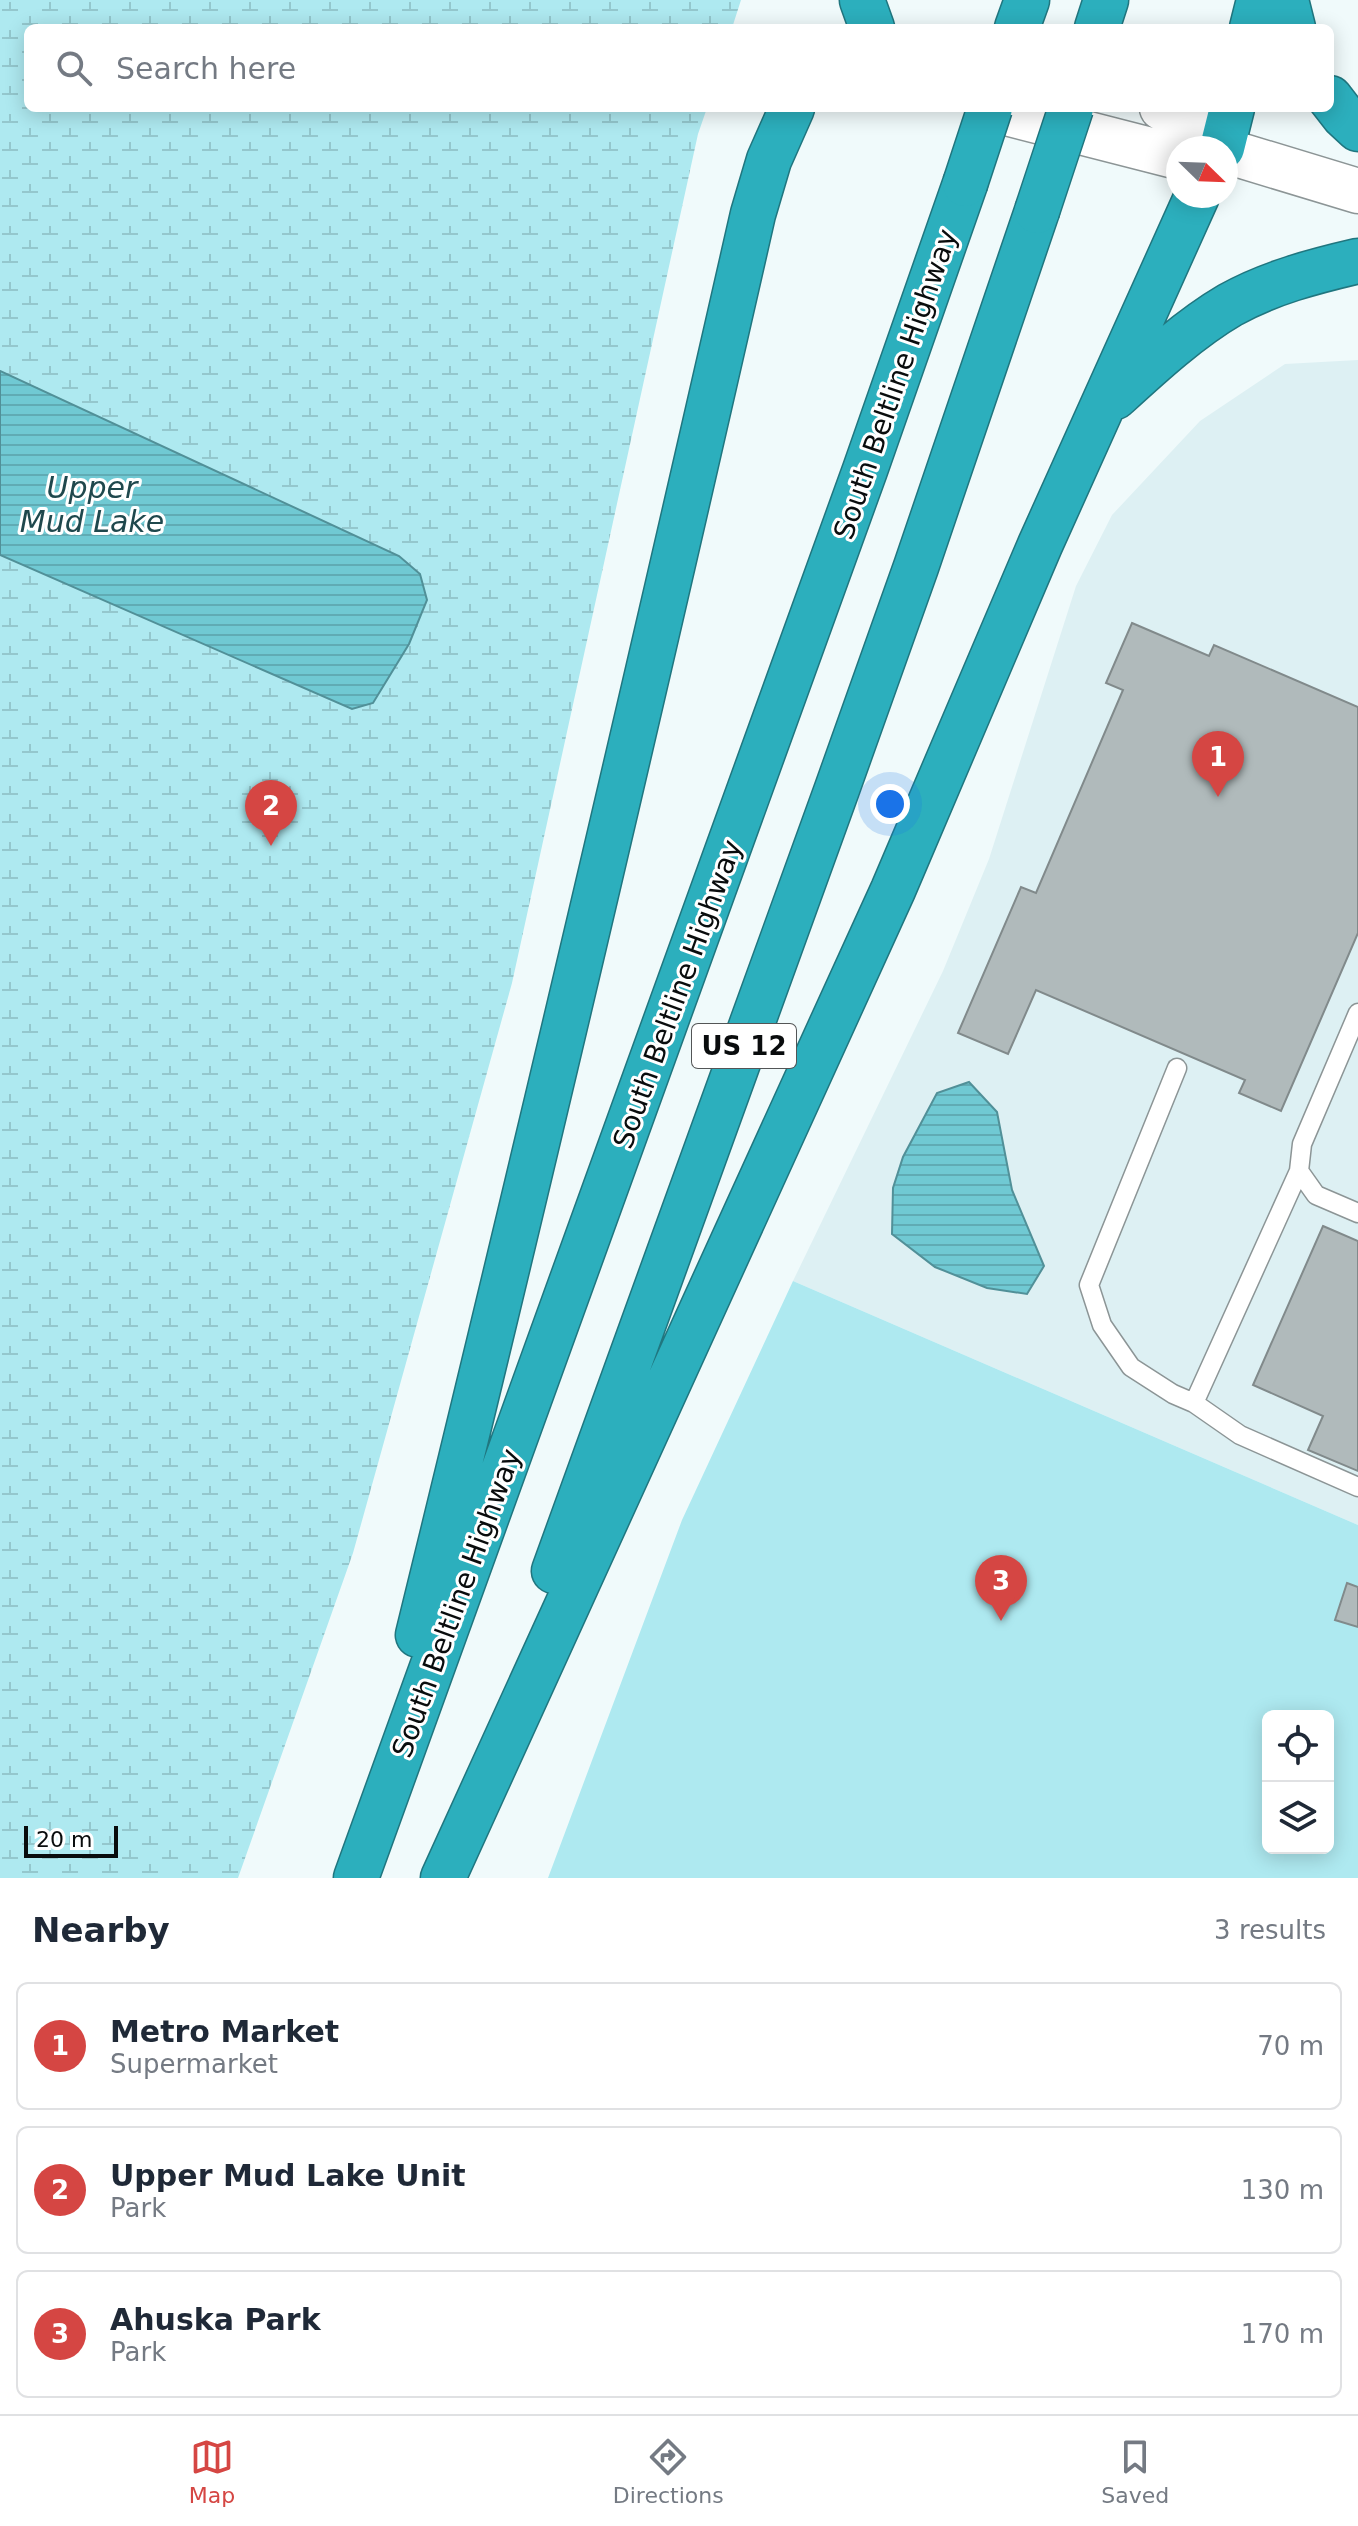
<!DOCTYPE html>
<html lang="en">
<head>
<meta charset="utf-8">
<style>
  :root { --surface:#fff; --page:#f2f2f3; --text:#1f2937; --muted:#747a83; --line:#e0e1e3; --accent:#d54643 }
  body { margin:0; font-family:"DejaVu Sans",sans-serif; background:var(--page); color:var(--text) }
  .controls { position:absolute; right:24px; bottom:24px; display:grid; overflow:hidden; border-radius:12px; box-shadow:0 4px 20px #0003 }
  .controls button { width:72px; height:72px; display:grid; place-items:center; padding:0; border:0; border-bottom:2px solid var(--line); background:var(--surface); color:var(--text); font:40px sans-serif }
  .compass { position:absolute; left:1166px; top:136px; width:72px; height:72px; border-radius:50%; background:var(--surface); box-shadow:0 4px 20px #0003; rotate:113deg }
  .scale { position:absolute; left:24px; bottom:20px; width:94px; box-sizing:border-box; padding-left:8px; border:4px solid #090c0d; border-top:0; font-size:22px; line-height:28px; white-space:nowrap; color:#090c0d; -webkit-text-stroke:6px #fff; paint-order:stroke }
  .you { position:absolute; left:890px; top:804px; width:28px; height:28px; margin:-20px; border:6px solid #fff; border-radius:50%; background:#1a73e8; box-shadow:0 0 0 12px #1a73e833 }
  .badge { display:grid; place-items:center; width:52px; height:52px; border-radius:50%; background:var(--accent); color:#fff; font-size:26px; font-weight:700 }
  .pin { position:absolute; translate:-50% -66px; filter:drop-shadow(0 2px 4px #0008) }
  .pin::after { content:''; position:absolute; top:42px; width:28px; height:24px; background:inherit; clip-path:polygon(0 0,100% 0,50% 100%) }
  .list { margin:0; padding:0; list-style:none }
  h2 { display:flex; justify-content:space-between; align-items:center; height:104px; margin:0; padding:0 32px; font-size:34px }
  h2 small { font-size:26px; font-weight:400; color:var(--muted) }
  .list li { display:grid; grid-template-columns:52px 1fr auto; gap:24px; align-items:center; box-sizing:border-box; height:128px; margin:0 16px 16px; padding:0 16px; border:2px solid var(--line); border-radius:12px }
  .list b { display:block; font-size:30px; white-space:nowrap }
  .list p { margin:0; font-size:26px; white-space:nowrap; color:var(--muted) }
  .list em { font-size:26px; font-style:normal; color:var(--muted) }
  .icon { flex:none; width:44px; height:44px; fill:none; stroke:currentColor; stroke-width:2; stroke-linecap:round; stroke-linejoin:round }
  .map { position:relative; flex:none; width:1358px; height:1878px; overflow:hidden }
  .search { position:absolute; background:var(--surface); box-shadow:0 4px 20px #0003; left:24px; right:24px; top:24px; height:88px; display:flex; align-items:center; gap:20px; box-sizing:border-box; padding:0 28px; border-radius:12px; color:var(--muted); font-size:30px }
  .sheet { height:536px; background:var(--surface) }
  nav { display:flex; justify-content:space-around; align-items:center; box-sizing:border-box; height:112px; border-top:2px solid var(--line); background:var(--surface); font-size:22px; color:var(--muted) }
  nav a { display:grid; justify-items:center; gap:4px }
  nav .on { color:var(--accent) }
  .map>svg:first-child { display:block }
  .built { fill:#ddf0f3 }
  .green { fill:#aee9f0; fill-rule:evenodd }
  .wetland { fill:url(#wetland-marsh) }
  .water { fill:url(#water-rules); stroke:#519098; stroke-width:2 }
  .building { fill:#b0babb; stroke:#818a8b; stroke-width:2 }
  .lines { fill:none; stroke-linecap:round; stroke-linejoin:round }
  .service-casing { stroke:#8c9596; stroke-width:21 }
  .tertiary-casing { stroke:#8c9596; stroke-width:47 }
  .motorway-casing { stroke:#20767f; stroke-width:47 }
  .service { stroke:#fff; stroke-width:18 }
  .tertiary { stroke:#fff; stroke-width:44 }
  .motorway { stroke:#2cafbd; stroke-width:44 }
  .motorway-bridge-casing { stroke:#20767f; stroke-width:47; stroke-linecap:butt }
  .motorway-bridge { stroke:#2cafbd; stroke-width:44 }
  .labels { text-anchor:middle; stroke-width:6; stroke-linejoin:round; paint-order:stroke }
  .shield { fill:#fff; stroke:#535556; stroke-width:2 }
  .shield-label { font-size:26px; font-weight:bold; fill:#090c0d }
  .street-label { font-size:28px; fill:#090c0d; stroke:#fff }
  .water-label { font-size:30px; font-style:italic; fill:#1f484d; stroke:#fff }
</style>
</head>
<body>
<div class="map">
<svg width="1358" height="1878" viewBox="0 0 1358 1878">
  <defs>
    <pattern id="wetland-marsh" width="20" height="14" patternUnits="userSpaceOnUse" patternTransform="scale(2)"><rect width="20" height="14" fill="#aee9f0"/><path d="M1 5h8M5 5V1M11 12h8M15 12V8" fill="none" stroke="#94c7cd"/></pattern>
    <pattern id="water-rules" width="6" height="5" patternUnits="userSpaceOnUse" patternTransform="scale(2)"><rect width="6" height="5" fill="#70c9d3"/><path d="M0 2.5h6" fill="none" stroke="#60abb4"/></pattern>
  </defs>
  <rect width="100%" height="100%" fill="#f0fafb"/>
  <path class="built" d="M 1358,360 L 1358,1525 L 793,1281 L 943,971 L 989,859 L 1076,586 L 1112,515 L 1200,421 L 1285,364 Z"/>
  <path class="green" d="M 793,1281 L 1358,1525 L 1358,1878 L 548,1878 L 682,1520 ZM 1268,1716 L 1328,1716 L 1328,1848 L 1268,1848 Z"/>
  <path class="wetland" d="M 0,0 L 741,0 L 732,28 L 28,28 L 28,108 L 707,108 L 698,134 L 512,983 L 353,1553 L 238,1878 L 0,1878 L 0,555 L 352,709 L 399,556 L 0,371 Z"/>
  <path class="water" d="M 0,371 L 399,556 L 420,574 L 427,600 L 409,644 L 373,703 L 352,709 L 0,555 Z
    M 969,1082 L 997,1112 L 1012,1190 L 1044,1266 L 1027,1294 L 987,1288 L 935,1267 L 892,1234 L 893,1188 L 903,1157 L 937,1093 Z"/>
  <path class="building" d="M 1132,623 L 1209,656 L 1214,645 L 1358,707 L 1358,933 L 1281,1111 L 1239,1093 L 1245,1080 L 1036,990 L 1008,1054 L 958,1033 L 1021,887 L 1036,893 L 1123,690 L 1106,683 Z
    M 1323,1226 L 1358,1241 L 1358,1471 L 1308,1450 L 1323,1416 L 1253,1385 Z
    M 1347,1583 L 1358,1587 L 1358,1627 L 1335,1620 Z"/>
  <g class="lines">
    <g class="service-casing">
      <path id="service" d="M 1358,1013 L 1302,1144 L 1299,1171 L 1316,1195 L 1358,1213
        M 1177,1068 L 1089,1285 L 1102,1325 L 1131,1367 L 1173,1394 L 1194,1403 L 1240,1435 L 1358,1487
        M 1194,1403 L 1299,1171"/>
    </g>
    <g class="tertiary-casing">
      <path id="tertiary" d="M 987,108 L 1178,157
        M 1162,108 L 1195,121 L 1221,148
        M 1226,151 L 1358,191"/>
    </g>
    <g class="motorway-casing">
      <path id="motorway" d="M 862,0 L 872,28
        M 1286,0 L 1293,28
        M 1017,28 L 1027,0
        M 1097,28 L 1106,0
        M 1252,28 L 1259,0
        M 1330,98 L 1344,116 L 1358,129
        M 1222,148 L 1232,108
        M 1115,397 C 1150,365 1189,329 1230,305 C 1269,283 1315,271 1358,261
        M 554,1571 L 837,789 L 916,567 L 1037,211
        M 418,1635 C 534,1163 645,689 753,214 L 769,160 L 792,108
        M 356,1878 L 865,470 L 965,184
        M 443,1878 L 893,890 L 1040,545 L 1197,196"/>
    </g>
    <use href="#service" class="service"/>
    <use href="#tertiary" class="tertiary"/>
    <use href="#motorway" class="motorway"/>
    <g class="motorway-bridge-casing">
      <path id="motorway-bridge" d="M 965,184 L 990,108
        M 1037,211 L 1071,108"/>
    </g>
    <use href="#motorway-bridge" class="motorway-bridge"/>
  </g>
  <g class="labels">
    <rect class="shield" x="692" y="1024" width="104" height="44" rx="6"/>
    <g class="shield-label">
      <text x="744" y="1055">US 12</text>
    </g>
    <g class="street-label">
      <text transform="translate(895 384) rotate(-71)" y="10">South Beltline Highway</text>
      <text transform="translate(677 994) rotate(-70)" y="10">South Beltline Highway</text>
      <text transform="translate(456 1603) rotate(-70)" y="10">South Beltline Highway</text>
    </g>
    <g class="water-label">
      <text x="92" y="498">Upper<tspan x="92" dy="34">Mud Lake</tspan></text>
    </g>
  </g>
</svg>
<div class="controls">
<button><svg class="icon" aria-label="locate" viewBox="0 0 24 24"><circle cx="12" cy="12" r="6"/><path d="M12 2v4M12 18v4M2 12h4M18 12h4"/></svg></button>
<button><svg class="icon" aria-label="layers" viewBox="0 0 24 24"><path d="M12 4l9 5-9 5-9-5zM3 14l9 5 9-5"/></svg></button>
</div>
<svg class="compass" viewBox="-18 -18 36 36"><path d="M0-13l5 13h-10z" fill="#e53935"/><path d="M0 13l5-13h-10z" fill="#747a83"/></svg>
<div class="scale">20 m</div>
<div class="you"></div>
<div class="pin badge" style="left:1218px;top:797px">1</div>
<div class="pin badge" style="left:271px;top:846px">2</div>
<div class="pin badge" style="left:1001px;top:1621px">3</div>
<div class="search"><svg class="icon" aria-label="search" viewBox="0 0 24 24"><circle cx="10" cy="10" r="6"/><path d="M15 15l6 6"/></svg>Search here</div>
</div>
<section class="sheet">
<h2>Nearby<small>3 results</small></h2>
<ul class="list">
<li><span class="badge">1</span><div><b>Metro Market</b><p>Supermarket</p></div><em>70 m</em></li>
<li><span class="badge">2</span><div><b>Upper Mud Lake Unit</b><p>Park</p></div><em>130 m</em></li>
<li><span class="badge">3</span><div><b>Ahuska Park</b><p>Park</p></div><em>170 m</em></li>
</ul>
</section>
<nav>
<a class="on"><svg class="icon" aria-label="map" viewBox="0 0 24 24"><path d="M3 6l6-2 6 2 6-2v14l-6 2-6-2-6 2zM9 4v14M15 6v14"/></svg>Map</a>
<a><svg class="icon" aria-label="directions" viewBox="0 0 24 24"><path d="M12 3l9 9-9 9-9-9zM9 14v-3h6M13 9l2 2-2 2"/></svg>Directions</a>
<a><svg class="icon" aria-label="saved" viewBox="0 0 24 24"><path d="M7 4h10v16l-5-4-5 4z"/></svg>Saved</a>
</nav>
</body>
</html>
